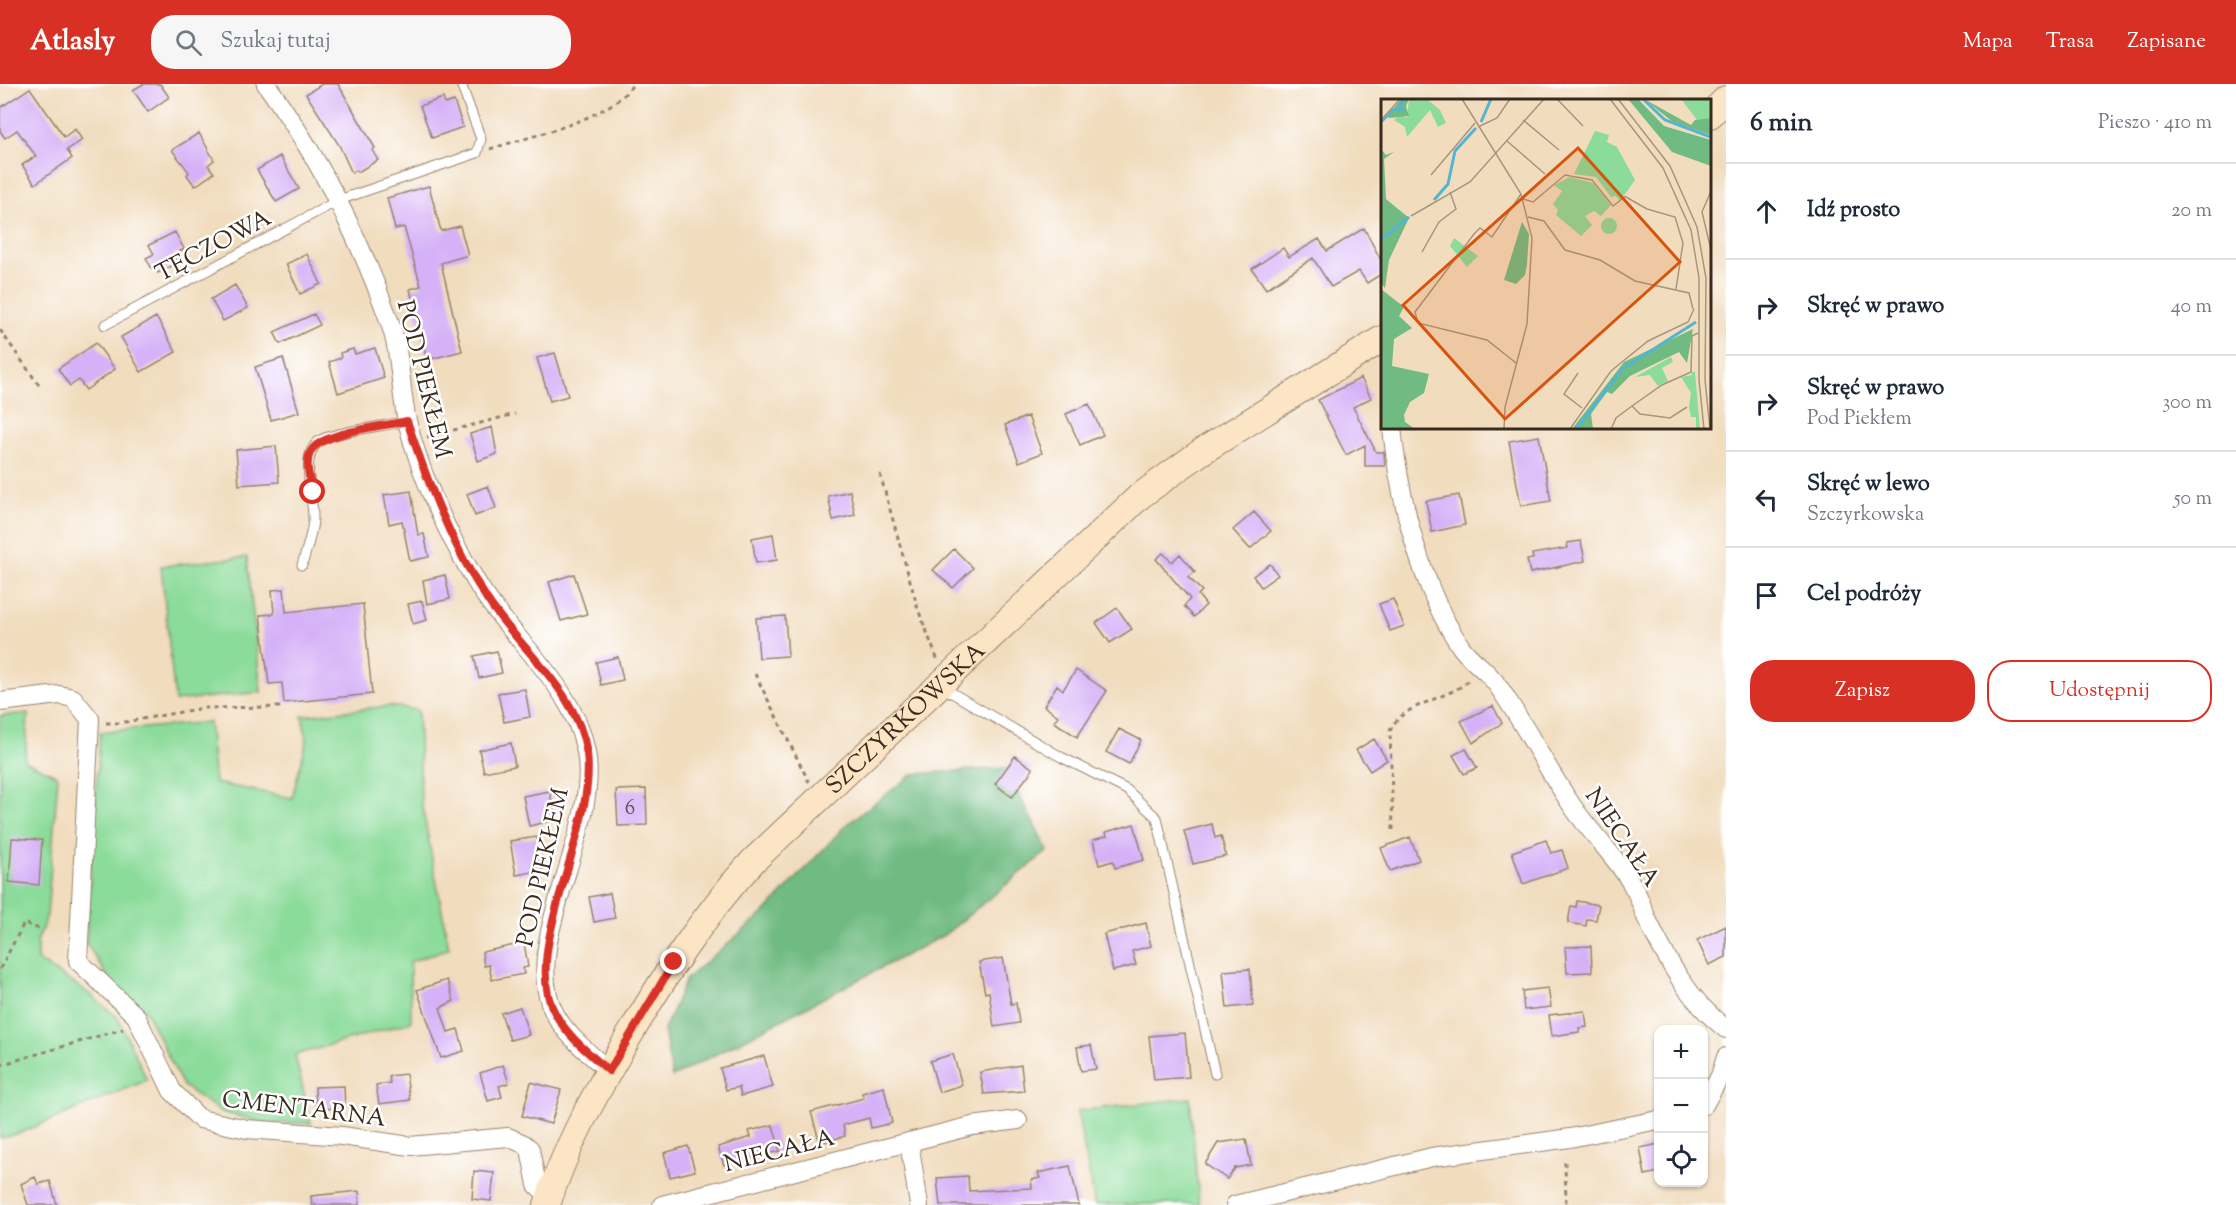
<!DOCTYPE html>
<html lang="pl">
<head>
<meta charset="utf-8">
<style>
  :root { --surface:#fff; --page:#f6f6f7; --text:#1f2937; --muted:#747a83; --line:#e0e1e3; --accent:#d93025 }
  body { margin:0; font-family:"Sorts Mill Goudy",serif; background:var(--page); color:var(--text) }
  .controls { position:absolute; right:18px; bottom:18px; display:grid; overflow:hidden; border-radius:12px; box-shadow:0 2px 4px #0004 }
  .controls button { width:54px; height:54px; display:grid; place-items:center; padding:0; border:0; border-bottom:2px solid var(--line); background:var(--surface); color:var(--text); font:30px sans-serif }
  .stop { position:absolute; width:18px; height:18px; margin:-14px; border:4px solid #d93025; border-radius:50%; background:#fff }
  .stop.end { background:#d93025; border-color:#fff; box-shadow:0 2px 6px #0008 }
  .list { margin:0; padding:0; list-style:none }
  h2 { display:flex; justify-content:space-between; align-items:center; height:78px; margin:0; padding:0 24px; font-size:26px }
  h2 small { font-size:20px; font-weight:400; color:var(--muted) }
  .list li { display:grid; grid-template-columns:39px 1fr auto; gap:18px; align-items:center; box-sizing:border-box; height:96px; padding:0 24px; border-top:2px solid var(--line) }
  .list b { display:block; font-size:22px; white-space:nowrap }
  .list p { margin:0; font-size:20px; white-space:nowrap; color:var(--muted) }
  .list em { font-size:20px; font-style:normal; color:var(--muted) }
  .actions { display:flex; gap:12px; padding:18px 24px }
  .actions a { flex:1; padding:14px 0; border:2px solid var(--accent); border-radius:24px; text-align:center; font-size:21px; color:var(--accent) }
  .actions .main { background:var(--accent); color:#fff }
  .icon { flex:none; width:33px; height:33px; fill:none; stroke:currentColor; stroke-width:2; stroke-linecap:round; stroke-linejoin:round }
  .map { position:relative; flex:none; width:1726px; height:1121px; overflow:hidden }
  header { display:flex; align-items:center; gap:36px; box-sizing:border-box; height:84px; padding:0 30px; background:var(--accent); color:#fff }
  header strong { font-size:28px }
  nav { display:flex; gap:33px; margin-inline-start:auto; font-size:21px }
  .search { width:420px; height:54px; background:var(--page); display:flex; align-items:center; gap:15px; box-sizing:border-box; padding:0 21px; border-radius:24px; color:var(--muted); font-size:22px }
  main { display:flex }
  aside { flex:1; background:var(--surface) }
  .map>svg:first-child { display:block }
  .green { fill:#8bdb9a; stroke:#63825c; stroke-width:1.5 }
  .forest { fill:#70bb82; stroke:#567250; stroke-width:1.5 }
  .building { fill:#d6b1f7 }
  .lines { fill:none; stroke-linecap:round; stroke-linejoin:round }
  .service-casing { stroke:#96836e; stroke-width:11 }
  .minor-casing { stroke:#96836e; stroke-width:20 }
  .secondary-casing { stroke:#96836e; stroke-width:28 }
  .path { stroke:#96836e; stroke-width:3; stroke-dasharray:4.5 4.5; stroke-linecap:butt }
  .service { stroke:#fff; stroke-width:9 }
  .minor { stroke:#fff; stroke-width:18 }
  .secondary { stroke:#fce5c4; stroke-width:26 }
  .route { stroke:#d93025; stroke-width:8 }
  .labels { text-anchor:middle; stroke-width:5; stroke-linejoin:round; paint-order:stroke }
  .number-label { font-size:21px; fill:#624c54 }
  .street-label { font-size:24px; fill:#3b2a1e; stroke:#fff }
  .inset-river { fill:none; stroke:#54b4d2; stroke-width:3 }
  .inset-road { fill:none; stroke:#a8957d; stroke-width:1.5 }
  .view { fill:#d7540e; fill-opacity:0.15; stroke:#d7540e; stroke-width:3 }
  .inset-edge { fill:none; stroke:#3b2a1e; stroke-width:3 }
</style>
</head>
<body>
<header>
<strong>Atlasly</strong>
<div class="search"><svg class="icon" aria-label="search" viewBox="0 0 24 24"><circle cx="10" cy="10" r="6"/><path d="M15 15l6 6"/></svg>Szukaj tutaj</div>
<nav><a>Mapa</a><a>Trasa</a><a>Zapisane</a></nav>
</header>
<main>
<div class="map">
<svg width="1726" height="1121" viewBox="0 0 1726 1121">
  <rect width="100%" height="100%" fill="#fff"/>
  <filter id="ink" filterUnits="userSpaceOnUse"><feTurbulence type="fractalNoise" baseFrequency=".0167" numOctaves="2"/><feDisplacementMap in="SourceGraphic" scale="12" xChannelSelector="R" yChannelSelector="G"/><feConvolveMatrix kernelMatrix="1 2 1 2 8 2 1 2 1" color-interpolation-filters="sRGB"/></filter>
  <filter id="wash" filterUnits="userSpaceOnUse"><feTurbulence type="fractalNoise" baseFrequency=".008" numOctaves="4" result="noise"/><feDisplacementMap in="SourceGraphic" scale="24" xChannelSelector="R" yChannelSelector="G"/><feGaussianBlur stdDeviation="1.35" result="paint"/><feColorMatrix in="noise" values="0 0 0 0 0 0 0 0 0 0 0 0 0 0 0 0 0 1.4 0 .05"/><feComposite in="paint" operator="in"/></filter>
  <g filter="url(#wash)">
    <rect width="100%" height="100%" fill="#f1dcbd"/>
    <path class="green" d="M 247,473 L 261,608 L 175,617 L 161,482 Z
      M 389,622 L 418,626 L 421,716 L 449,864 L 410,878 L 411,938 L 295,971 L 311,1039 L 266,1039 L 222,1028 L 183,1002 L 145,926 L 116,907 L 86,858 L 100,648 L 209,638 L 215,699 L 292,714 L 307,656 L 302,632 Z
      M 28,629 L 25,677 L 58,692 L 47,831 L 37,858 L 37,876 L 87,908 L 118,934 L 147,996 L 20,1049 L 0,1054 L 0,632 Z
      M 1190,1014 L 1199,1120 L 1095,1121 L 1077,1027 Z"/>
    <path class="forest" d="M 1005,684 L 1048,767 L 944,851 L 672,993 L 664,946 L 686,895 L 765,828 L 846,741 L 913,690 Z"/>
    <g id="blocks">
      <path class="building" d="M 143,0 L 160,0 L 169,13 L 148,28 L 133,6 Z
        M 322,0 L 338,0 L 375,64 L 372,66 L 378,76 L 358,88 L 357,86 L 352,89 L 339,61 L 306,10 Z
        M 30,4 L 64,53 L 75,45 L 82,56 L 67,66 L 72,74 L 35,100 L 22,81 L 36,72 L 17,46 L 5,54 L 0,47 L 0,24 Z
        M 443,14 L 445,20 L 454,17 L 463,43 L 432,54 L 420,22 Z
        M 199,49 L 214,76 L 208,81 L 214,89 L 195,102 L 187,91 L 189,88 L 172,66 Z
        M 280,72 L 299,105 L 276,118 L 257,86 Z
        M 429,102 L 441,147 L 460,142 L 468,171 L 441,179 L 462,267 L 427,276 L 410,205 L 421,202 L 404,143 L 395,145 L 387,114 Z
        M 1364,144 L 1383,180 L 1383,189 L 1367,199 L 1359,187 L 1331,203 L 1313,174 L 1266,205 L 1252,185 L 1283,164 L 1289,173 L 1319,155 L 1327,167 Z
        M 175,148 L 184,165 L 173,171 L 178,179 L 158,189 L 155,183 L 152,185 L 146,174 L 154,170 L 149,161 Z
        M 307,170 L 321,200 L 300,210 L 286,180 Z
        M 235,201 L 248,224 L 223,237 L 211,215 Z
        M 314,230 L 320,241 L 280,260 L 274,248 Z
        M 156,233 L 176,268 L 141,288 L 121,253 Z
        M 96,259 L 115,285 L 86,306 L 79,296 L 70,302 L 58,285 Z
        M 375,264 L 384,294 L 338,309 L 329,278 L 341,274 L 340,269 L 353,265 L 355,270 Z
        M 555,269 L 568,312 L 550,317 L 537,274 Z
        M 283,274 L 299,328 L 271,336 L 255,283 Z
        M 1361,294 L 1371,314 L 1353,323 L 1376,368 L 1384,368 L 1385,382 L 1365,382 L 1365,361 L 1346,371 L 1318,316 Z
        M 1089,320 L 1103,351 L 1080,361 L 1066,330 Z
        M 1028,332 L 1042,369 L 1019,378 L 1005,341 Z
        M 492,343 L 497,370 L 478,377 L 470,350 Z
        M 1539,352 L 1551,417 L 1521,422 L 1509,357 Z
        M 276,362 L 279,398 L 239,401 L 236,366 Z
        M 488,402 L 496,424 L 475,432 L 467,410 Z
        M 411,407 L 418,451 L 424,450 L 429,473 L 410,477 L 402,437 L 389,440 L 384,411 Z
        M 850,407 L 855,431 L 833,436 L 828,412 Z
        M 1459,411 L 1465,441 L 1432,448 L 1426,417 Z
        M 1254,428 L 1271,447 L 1250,465 L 1233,446 Z
        M 773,450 L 777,476 L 756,479 L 752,454 Z
        M 1581,457 L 1585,477 L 1530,489 L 1527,476 L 1533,475 L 1532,470 L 1568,464 L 1567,459 Z
        M 954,465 L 973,484 L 953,504 L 933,486 Z
        M 1163,469 L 1172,478 L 1180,470 L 1195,488 L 1188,493 L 1202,507 L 1198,511 L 1206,521 L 1194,533 L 1184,522 L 1190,515 L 1156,475 Z
        M 1270,480 L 1278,491 L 1261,503 L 1253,492 Z
        M 574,490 L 587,530 L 561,537 L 549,498 Z
        M 445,491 L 450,515 L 427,520 L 423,496 Z
        M 284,505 L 286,528 L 363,520 L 372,610 L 284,619 L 282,599 L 269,600 L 260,531 L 274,530 L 272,506 Z
        M 1393,515 L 1404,542 L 1390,547 L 1379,520 Z
        M 422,517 L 427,536 L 413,540 L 408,520 Z
        M 1117,524 L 1132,545 L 1110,559 L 1096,539 Z
        M 785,532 L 788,572 L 759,574 L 756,534 Z
        M 497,567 L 502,589 L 479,594 L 474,572 Z
        M 618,573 L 623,596 L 601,601 L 596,578 Z
        M 1076,586 L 1107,607 L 1077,653 L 1054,638 L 1058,632 L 1044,622 L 1057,601 L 1063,606 Z
        M 525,605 L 530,633 L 504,638 L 498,609 Z
        M 1493,622 L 1502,639 L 1473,659 L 1461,637 Z
        M 1119,645 L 1141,656 L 1129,680 L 1106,668 Z
        M 1374,655 L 1387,676 L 1370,687 L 1356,666 Z
        M 511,659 L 515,682 L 484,688 L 479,666 Z
        M 1466,665 L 1477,684 L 1464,690 L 1453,671 Z
        M 1015,672 L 1033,685 L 1012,713 L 995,700 Z
        M 646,705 L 647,741 L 618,742 L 616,706 Z
        M 550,707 L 555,736 L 529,742 L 523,712 Z
        M 1134,740 L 1144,776 L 1115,784 L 1113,777 L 1099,781 L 1093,756 L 1107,752 L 1106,748 Z
        M 1212,740 L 1215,754 L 1221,752 L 1226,772 L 1193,780 L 1184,747 Z
        M 537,753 L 543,786 L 516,791 L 510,757 Z
        M 1410,753 L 1419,776 L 1390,787 L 1381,764 Z
        M 12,754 L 42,756 L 39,801 L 9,798 Z
        M 1546,756 L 1551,769 L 1562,766 L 1568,784 L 1523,800 L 1512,768 Z
        M 610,809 L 615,834 L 594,838 L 589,813 Z
        M 1577,817 L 1599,821 L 1596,836 L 1587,835 L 1586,842 L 1568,839 L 1571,822 L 1576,823 Z
        M 1146,839 L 1151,862 L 1132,867 L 1136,881 L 1113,887 L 1104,850 Z
        M 1726,842 L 1726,873 L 1709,881 L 1697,856 Z
        M 524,859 L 528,883 L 523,884 L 524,890 L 492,896 L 489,881 L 484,882 L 482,868 Z
        M 1591,862 L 1592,888 L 1567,889 L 1565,863 Z
        M 1003,874 L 1011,920 L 1016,919 L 1019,939 L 994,943 L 989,908 L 985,909 L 979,878 Z
        M 1250,885 L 1253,921 L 1227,924 L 1223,887 Z
        M 447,896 L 454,917 L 440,924 L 448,948 L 458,945 L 464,967 L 441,974 L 417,906 Z
        M 1548,904 L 1551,923 L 1524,926 L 1522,907 Z
        M 520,923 L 529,951 L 510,956 L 501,929 Z
        M 1585,927 L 1587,943 L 1579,944 L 1579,948 L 1552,952 L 1549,931 Z
        M 1185,949 L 1189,993 L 1154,996 L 1149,952 Z
        M 1091,961 L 1096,985 L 1081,987 L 1077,963 Z
        M 953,970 L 962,1001 L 939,1008 L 930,977 Z
        M 764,972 L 773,1003 L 741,1012 L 739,1003 L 726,1006 L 720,984 Z
        M 503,981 L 509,999 L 499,1002 L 502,1013 L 488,1017 L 480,989 Z
        M 1021,981 L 1024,1007 L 984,1010 L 980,988 Z
        M 406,990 L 410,1016 L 379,1020 L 376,1001 L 390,999 L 389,992 Z
        M 531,998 L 561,1006 L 551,1040 L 522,1032 Z
        M 344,1002 L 345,1024 L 316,1025 L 315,1003 Z
        M 884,1003 L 892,1039 L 871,1044 L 869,1034 L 843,1041 L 845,1052 L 820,1059 L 811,1028 L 864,1014 L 862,1009 Z
        M 773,1041 L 780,1067 L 724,1081 L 718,1063 L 751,1053 L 749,1047 Z
        M 1246,1055 L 1251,1081 L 1235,1084 L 1227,1095 L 1205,1080 L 1218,1059 Z
        M 1659,1060 L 1659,1088 L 1645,1091 L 1640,1064 Z
        M 688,1062 L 695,1087 L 670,1093 L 664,1069 Z
        M 1070,1082 L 1079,1121 L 940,1121 L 937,1094 L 968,1092 L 969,1107 L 1032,1104 L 1031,1096 L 1040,1094 L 1038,1089 Z
        M 474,1087 L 494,1089 L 491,1117 L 472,1115 Z
        M 35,1093 L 38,1100 L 50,1097 L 57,1121 L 28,1121 L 21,1100 Z
        M 359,1107 L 360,1121 L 312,1121 L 311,1112 Z"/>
    </g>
  </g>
  <g filter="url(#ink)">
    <use href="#blocks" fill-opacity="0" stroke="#96836e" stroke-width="1.5"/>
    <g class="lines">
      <g class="service-casing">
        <path id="service" d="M 105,241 L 339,116 L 477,69 L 481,55 L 461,0
          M 302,481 C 306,467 312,451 313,436 C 314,412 296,365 325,354 C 350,345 381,343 407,337
          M 942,603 L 1061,673 L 1127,706 L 1157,734 L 1215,990"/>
      </g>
      <g class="minor-casing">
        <path id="minor" d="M 266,0 C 319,73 360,154 390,239 C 401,270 400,305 407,337 C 421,393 447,449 477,499 C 511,556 574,600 586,668 C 601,749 516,863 556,932 C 569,954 590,970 609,987
          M 1392,344 C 1399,414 1421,504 1461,563 C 1472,578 1488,587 1498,602 C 1526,642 1547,686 1575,726 C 1594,753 1620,777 1635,806 C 1640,815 1643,826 1647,835 C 1666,875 1690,918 1726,945
          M 0,618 L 59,611 L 73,614 L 90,635 L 78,877 L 136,932 L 172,1007 L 200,1035 L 247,1045 L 342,1052 L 410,1062 L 508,1053 L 524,1060 L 530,1065 L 537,1101 L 549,1113
          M 1704,1021 L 1720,992 L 1726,973
          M 909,1058 L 972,1042 L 1018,1036
          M 662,1121 L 909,1058 L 919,1121
          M 1235,1121 L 1432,1073 L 1570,1054 L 1658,1036"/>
      </g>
      <g class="secondary-casing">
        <g id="secondary">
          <path d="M 1710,31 L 1726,15"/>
          <path id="s1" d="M 547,1121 C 564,1066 593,1014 622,964 C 661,897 701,834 753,777 L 1140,412 L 1201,368 L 1382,255"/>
        </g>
      </g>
      <path class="path" d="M 490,65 C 530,52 610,36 633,0
        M 0,246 L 41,304
        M 427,353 L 515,330
        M 880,390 L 918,525 L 938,577
        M 755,590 L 809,698
        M 106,639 L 120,639 L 203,624 L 281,623
        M 1393,746 L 1390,647 C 1402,618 1447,617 1469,596
        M 0,885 L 24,839 L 42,846
        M 0,981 L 123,945
        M 1565,1078 L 1566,1121"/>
      <use href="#service" class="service"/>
      <use href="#minor" class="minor"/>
      <use href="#secondary" class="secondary"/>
    </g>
  </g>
  <g class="lines" filter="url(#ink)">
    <path class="route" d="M 313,408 C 310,396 304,379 311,367 C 321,348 386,342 407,337 C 428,399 451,460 487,515 C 520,566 578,606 587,670 C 597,749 518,868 556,931 C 569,954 590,970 609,987 L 674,878"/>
  </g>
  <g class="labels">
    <g class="number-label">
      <text x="630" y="730">6</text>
    </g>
    <g class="street-label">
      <text transform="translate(213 161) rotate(-28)" y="8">TĘCZOWA</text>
      <text transform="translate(425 295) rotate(76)" y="8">POD PIEKŁEM</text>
      <text dy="8" stroke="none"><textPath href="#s1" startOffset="612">SZCZYRKOWSKA</textPath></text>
      <text transform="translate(1623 753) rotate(56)" y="8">NIECAŁA</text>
      <text transform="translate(542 783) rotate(-77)" y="8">POD PIEKŁEM</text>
      <text transform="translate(304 1024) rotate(7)" y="8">CMENTARNA</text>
      <text transform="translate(779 1066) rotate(-14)" y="8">NIECAŁA</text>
    </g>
  </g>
  <g transform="translate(1381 15)">
    <rect width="330" height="330" fill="#f1dcbd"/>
    <path d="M 28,0 L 46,0 L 59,11 L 65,24 L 57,28 L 49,11 L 26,38 L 24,28 L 13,21 L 19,16 L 26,19 ZM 300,0 L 330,1 L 330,19 L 316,21 ZM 214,32 L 228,36 L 226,43 L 236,48 L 254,81 L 239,102 L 235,97 L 230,98 L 215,78 L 193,75 ZM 189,78 L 212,84 L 230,106 L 220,117 L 213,112 L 204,117 L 211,126 L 200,137 L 175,116 L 177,111 L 172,105 L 181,92 L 173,86 ZM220 127a8 8 0 1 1 16 0a8 8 0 1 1-16 0ZM 73,139 L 97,157 L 86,168 L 69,147 ZM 290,258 L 292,263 L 281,269 L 287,282 L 277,287 L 269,276 L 254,278 ZM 310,273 L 314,273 L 319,330 L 315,330 L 315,318 L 310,318 L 308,308 L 310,294 L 300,278 L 311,276 Z" fill="#8bdb9a"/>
    <path d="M 20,0 L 28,0 L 25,7 L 28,17 L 8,19 L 6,17 ZM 247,0 L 257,0 L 283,27 L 330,41 L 330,67 L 291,53 ZM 263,0 L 310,26 L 314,21 L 330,19 L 330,36 L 292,23 ZM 0,50 L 5,56 L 13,53 L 3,60 L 5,100 L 28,119 L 8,161 L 4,189 L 0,184 ZM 141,123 L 148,135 L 146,165 L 144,176 L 135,185 L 123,181 ZM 0,190 L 23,208 L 18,217 L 31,229 L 13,240 L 11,267 L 48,275 L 43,294 L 29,303 L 23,316 L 24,323 L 34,330 L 0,330 ZM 312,230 L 306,264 L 298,253 L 249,277 L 231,295 L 226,293 L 210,315 L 212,330 L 191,330 L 243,263 Z" fill="#70bb82"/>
    <path class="inset-river" d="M 262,0 L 284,21 L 330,38M 0,23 L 12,11 L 21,10 L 19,4 L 25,0M 100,23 L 110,0M 53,101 L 67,85 L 74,52 L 95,29M 0,140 L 28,118M 195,330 L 241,270 L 315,223"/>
    <path class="inset-road" d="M 81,0 L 140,95 L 151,139 L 146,225 L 124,308 L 123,330M 176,0 L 202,27M 229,0 L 282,69 L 310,131 L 318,179 L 318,281 L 323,330M 237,0 L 289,67 L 316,128 L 325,179 L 324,281 L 329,330M 0,21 L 19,0M 142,21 L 178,51M 97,28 L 116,19 L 129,0M 126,42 L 164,75M 50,76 L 94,24M 330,92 L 321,113 L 330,151M 245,98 L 266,110 L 294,118 L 302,144 L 295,190M 142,100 L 152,103 L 184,76 L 211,81 L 232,107 L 245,97M 30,117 L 89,83 L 163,0M 147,118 L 163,122 L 184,151 L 219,161 L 254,182 L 308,194 L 312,210M 41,153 L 58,123 L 75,110 L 69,93M 135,264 L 106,241 L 37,224 L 34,213 L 93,135 L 99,129 L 111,138 L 140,95M 197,274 L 183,295 L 201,309M 251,307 L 259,315 L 289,319 L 306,308M 189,330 L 230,272 L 267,242 L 307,223 L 313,210M 230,330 L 235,319 L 251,307 L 281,286 L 310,273 L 311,237 L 317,234"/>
    <path class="view" d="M 197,49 L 299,163 L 124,320 L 22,206 Z"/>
    <rect width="330" height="330" class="inset-edge"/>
  </g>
</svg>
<div class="controls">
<button>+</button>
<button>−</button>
<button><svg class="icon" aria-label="locate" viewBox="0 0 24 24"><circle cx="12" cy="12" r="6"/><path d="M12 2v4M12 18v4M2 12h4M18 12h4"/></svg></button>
</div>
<div class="stop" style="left:313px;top:408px"></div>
<div class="stop end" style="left:674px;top:878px"></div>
</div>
<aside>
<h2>6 min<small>Pieszo · 410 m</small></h2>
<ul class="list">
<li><svg class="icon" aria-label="ahead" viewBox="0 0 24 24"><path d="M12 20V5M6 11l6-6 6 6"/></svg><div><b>Idź prosto</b></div><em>20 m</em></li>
<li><svg class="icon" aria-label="right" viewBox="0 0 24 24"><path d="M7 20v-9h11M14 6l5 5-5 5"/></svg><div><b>Skręć w prawo</b></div><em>40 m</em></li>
<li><svg class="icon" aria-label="right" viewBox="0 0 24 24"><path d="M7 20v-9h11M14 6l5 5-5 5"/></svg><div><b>Skręć w prawo</b><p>Pod Piekłem</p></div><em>300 m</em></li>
<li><svg class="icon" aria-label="left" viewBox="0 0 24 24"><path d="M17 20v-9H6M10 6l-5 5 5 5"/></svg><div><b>Skręć w lewo</b><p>Szczyrkowska</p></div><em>50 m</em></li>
<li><svg class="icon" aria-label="arrive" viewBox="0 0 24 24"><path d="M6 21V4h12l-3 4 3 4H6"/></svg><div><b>Cel podróży</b></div></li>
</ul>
<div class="actions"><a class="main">Zapisz</a><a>Udostępnij</a></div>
</aside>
</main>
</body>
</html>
